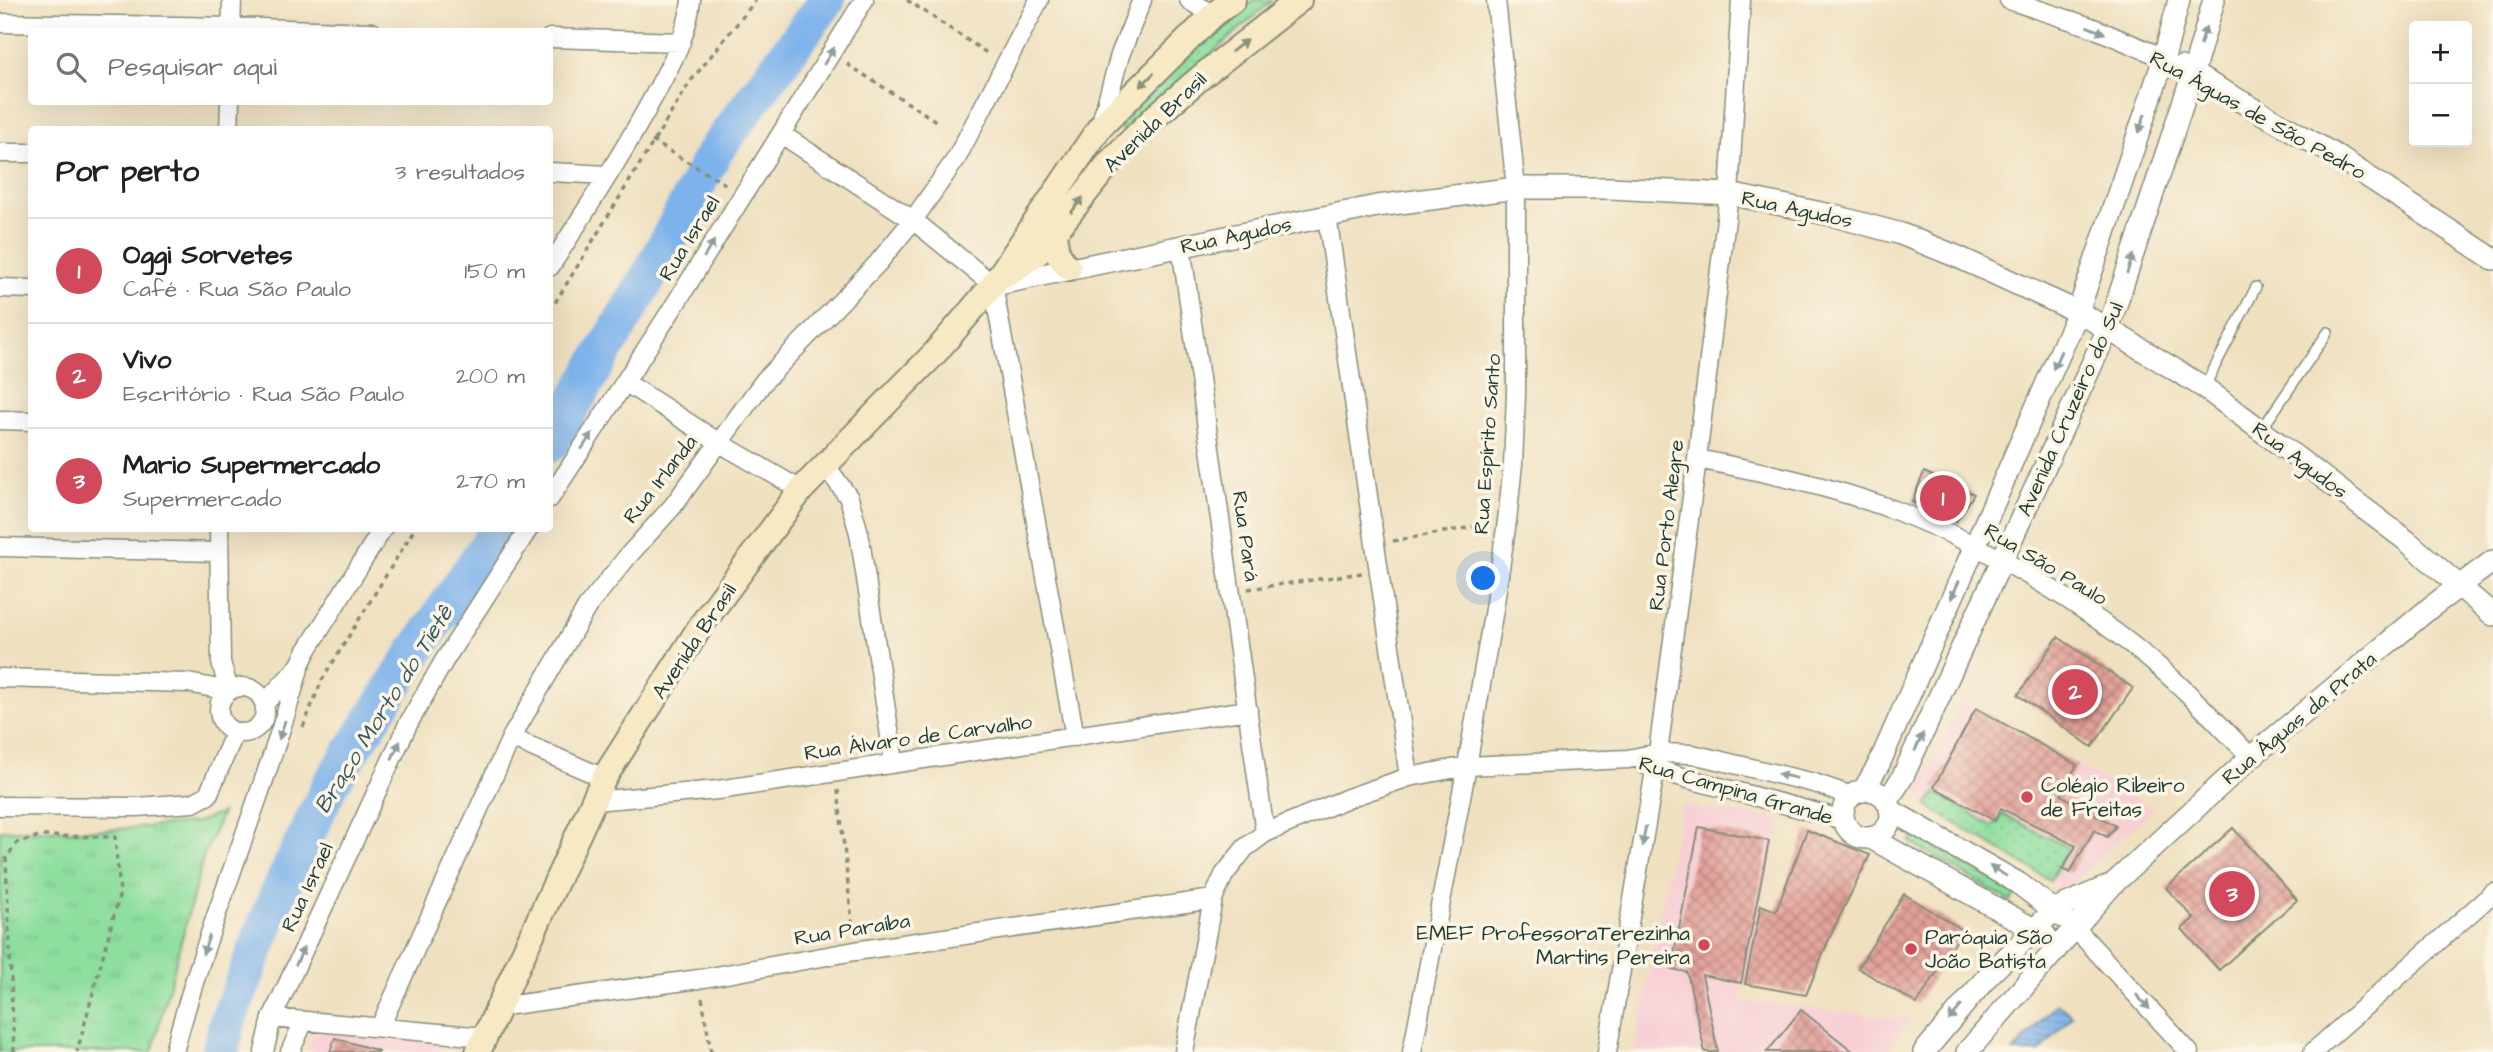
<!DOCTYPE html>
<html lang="pt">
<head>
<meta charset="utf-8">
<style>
  :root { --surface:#fff; --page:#f2f2f2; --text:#202124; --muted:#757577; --line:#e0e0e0; --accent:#d1495b }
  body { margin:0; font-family:"Architects Daughter",sans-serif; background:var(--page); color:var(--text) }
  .controls { position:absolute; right:21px; top:21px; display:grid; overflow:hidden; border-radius:7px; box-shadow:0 7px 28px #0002 }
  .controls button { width:63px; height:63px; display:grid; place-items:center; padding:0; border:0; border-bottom:2px solid var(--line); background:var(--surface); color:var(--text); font:35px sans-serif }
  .you { position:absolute; left:1484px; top:579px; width:24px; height:24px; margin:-18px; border:5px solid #fff; border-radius:50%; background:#1a73e8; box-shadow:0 0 0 10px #1a73e833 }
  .badge { display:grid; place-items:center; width:46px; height:46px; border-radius:50%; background:var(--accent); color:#fff; font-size:23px; font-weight:700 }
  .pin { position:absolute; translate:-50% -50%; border:4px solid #fff; box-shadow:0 2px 7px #0006 }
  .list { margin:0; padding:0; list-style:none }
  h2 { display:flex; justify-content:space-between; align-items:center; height:91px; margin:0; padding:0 28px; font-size:30px }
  h2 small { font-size:23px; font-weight:400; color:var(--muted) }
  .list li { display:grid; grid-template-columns:46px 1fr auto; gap:21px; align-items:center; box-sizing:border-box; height:105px; padding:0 28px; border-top:2px solid var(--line) }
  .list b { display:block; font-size:26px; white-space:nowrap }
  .list p { margin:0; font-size:23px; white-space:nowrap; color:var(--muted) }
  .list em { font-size:23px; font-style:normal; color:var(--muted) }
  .icon { flex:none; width:38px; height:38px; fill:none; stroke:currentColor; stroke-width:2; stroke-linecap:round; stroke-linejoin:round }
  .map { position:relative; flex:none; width:2493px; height:1052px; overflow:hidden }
  .search { position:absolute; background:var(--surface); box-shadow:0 7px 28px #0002; left:28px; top:28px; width:525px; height:77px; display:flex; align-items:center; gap:18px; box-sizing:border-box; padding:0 24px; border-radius:7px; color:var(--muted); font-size:26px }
  .panel { position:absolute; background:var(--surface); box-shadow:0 7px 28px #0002; left:28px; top:126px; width:525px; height:406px; border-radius:7px }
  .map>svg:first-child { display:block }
  .built { fill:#f7cfd5 }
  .grass { fill:url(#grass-tufts); stroke:#568e6a; stroke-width:2 }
  .garden { fill:url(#garden-dots); stroke:#568e6a; stroke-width:2 }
  .water { fill:url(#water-rules); stroke:#4e7890; stroke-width:2 }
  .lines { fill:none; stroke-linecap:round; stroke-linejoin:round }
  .river { stroke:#7db2eb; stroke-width:37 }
  .building { fill:url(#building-cross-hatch) }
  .service-casing { stroke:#878e7a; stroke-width:12 }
  .minor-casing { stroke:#878e7a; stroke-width:21 }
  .tertiary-casing { stroke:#878e7a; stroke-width:24 }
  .secondary-casing { stroke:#878e7a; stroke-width:28 }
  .path { stroke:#878e7a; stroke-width:3.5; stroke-dasharray:5 5; stroke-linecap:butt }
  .service { stroke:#fff; stroke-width:9 }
  .minor { stroke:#fff; stroke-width:18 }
  .tertiary { stroke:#fff; stroke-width:21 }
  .secondary { stroke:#f6e9c3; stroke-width:24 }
  .oneway { fill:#8f9e9a }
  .oneway2 { fill:#8a937c }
  .poi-dot { fill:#d1495b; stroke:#fcf5e5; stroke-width:2.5 }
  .labels { text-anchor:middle; stroke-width:7; stroke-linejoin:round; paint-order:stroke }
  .street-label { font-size:21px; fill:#1f3d34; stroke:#fcf5e5 }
  .poi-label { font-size:21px; fill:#1f3d34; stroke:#fcf5e5; text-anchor:start }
  .water-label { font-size:23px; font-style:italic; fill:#365a62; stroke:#fcf5e5 }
</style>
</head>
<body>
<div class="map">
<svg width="2493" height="1052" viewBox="0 0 2493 1052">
  <defs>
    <pattern id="grass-tufts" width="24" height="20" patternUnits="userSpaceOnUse" patternTransform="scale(1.75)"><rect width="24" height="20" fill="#8dde9f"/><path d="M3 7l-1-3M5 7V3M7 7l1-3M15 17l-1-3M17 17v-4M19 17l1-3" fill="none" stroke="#79bf8a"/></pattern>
    <pattern id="garden-dots" width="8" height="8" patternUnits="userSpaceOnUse" patternTransform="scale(1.75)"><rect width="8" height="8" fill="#8dde9f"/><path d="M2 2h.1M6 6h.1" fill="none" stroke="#79bf8a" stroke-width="1.8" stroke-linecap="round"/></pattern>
    <pattern id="water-rules" width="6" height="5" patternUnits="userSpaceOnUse" patternTransform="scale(1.75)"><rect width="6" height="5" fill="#7db2eb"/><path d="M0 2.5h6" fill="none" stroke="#6692bf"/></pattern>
    <pattern id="building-cross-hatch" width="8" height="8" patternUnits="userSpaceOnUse" patternTransform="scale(1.75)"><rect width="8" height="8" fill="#e3a19a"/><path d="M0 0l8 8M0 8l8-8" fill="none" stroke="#b7847e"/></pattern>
  </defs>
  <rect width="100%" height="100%" fill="#fcf5e5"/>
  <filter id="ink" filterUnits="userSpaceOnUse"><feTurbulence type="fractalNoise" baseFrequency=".0143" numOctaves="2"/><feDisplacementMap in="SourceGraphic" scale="14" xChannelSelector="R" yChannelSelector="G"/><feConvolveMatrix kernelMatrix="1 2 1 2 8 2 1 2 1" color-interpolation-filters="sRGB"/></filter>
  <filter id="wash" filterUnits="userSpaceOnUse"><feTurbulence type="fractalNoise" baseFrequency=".00686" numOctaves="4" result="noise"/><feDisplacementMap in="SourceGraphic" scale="28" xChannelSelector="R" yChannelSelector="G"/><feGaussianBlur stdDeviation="1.57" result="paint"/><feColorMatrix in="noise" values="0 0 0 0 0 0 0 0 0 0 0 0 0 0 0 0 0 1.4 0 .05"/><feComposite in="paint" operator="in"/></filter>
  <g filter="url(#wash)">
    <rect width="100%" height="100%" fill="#efe0c0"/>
    <path class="built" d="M 1963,701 L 2155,809 L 2070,884 L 2060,887 L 1925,805 L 1917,790 Z
      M 1681,805 L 1780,820 L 1741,1001 L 1910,1019 L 1886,1052 L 1634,1052 Z
      M 324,1030 L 435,1042 L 440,1049 L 439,1052 L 307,1052 L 313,1034 Z"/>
    <path class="grass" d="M 222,813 L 203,858 L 152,1052 L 0,1052 L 0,830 L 105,830 L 194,823 Z
      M 1914,835 L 2016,894 L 2010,901 L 1910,842 Z"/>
    <path class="garden" d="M 1253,0 L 1273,0 L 1122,131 L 1115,120 Z
      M 1936,793 L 1993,826 L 2003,814 L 2069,848 L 2050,880 L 1927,806 Z"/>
    <path class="water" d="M 2057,1003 L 2072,1016 L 2040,1052 L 2013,1052 Z"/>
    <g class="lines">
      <path class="river" d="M 550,444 L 650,274 L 715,151 L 827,0
        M 220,1052 L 227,1023 L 275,901 L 330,785 L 416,651 L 499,528"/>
    </g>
    <g id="blocks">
      <path class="building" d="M 1924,472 L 1974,494 L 1956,522 L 1912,502 Z
        M 2058,637 L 2133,688 L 2092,747 L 2018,695 Z
        M 1976,708 L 2077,765 L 2061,795 L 2116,826 L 2107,837 L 2094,830 L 2070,873 L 2062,869 L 2076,846 L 2001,808 L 1995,821 L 1934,787 Z
        M 1699,827 L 1769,841 L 1741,983 L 1702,975 L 1718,1052 L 1705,1052 L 1687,972 L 1671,969 Z
        M 2233,828 L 2297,900 L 2219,970 L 2182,929 L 2194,918 L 2166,888 Z
        M 1807,830 L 1870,855 L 1831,934 L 1806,995 L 1745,984 L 1761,905 L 1776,911 Z
        M 1904,894 L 1963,930 L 1917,1004 L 1858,968 Z
        M 1801,1010 L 1854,1052 L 1767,1052 Z
        M 335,1038 L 379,1051 L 379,1052 L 330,1052 Z"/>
    </g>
  </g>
  <g filter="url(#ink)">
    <use href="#blocks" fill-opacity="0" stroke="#878e7a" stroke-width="2"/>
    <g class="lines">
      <g class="service-casing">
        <path id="service" d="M 2205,386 L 2256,287
          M 2262,429 L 2328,332"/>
      </g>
      <g class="minor-casing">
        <path id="minor" d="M 1189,0 L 1213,15
          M 2009,0 L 2091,27 L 2164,58
          M 0,23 L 232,27 L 372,32
          M 231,32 L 232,0
          M 550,38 L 681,42
          M 1100,126 L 1120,55 L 1142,0
          M 229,130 L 230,102
          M 781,134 L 913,220 L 993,285 L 1075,737
          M 0,153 L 32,153
          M 550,172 L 608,175
          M 1327,216 L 1409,777
          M 1181,246 L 1265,833
          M 550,267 C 586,210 623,154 655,94 C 671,64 688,34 691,0
          M 0,288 L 32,289
          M 625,382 L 718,442 L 801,490
          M 0,420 L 32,421
          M 1697,459 C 1765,472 1833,487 1897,511 C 1987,546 2087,605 2160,668 C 2192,695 2221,727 2251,757
          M 826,466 L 849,498 L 859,533 L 894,762
          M 550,498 L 676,303 L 864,0
          M 0,547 L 218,552
          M 0,678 L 188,683 L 229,691 L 221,662 L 219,528
          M219 710a23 23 0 1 1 46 0a23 23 0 1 1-46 0Z
          M 265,703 L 300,665 L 306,652 L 383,528
          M 511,738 L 604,778
          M 1645,765 L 1685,778 L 1844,820
          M 594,801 L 718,790 L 1248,710
          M 0,806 L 137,807 L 193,803 L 208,795 L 235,732
          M 2076,929 L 2189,1052
          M 498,1007 L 699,979 L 855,951 L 1213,899
          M 272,1018 L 484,1037
          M 380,1027 L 511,738 L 587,607 L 628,556 L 673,506 L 764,381 L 878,263 L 913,220 L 956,159 L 1039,0
          M 174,1052 C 208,921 264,796 300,665
          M 264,1052 L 272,1018 L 408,724 L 444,661 L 529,528
          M 290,1052 L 304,1021
          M 1184,1052 L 1213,899 L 1224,875 L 1245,848 L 1265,833 L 1348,798 L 1409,777 L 1467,766 L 1628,759 L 1658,753 L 1692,754 L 1814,783 L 1852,796
          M 1412,1052 L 1467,766 L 1494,609 L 1507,521 L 1513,464 L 1516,395 L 1516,188 L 1496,0
          M 1607,1052 L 1658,753 L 1697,459 L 1729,194 L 1741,0
          M 2313,1052 L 2493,893"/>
      </g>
      <g class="tertiary-casing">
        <path id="tertiary" d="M 2181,67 L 2335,155 L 2493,259
          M 994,285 L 1377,206 L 1516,188 L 1610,188 L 1729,194 L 1831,215 L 1901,234 L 1958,257 L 2078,312 L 2108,329 L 2205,388 L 2407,541 L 2493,615
          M1843 814a24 24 0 1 1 48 0a24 24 0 1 1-48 0Z
          M 1863,791 L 1879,764 L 2078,312 L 2164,58 L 2179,0
          M 1887,802 L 1903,776 L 2108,329 L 2193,73 L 2214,0
          M 1890,810 L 2018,883 L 2063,917
          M 1871,838 L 2046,936
          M 1924,1052 L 1988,976 L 2055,909 L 2109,886
          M 1967,1052 L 2112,885 L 2251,757 L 2431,607 L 2493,561"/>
      </g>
      <g class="secondary-casing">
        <path id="secondary" d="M 1056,231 C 1054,247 1057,257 1069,268
          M 1008,274 L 1039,252 L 1110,162 L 1156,116 L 1201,77 L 1299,0
          M 478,1052 L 604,778 L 702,624 L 801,490 L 935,353 L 993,285 L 1100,127 L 1213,15 L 1233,0"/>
      </g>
      <path class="path" d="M 907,0 L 990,55
        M 847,64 L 936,121
        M 652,141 L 727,185
        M 550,311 L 690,82 L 756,0
        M 1393,541 L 1489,524
        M 1248,589 L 1362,573
        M 303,727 L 322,680 L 415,528
        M 838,790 L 853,932
        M 702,998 L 711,1052
        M 14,1052 L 6,858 L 17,843 L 39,836 L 115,837 L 120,893 L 77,1052"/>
      <use href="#service" class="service"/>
      <use href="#minor" class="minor"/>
      <use href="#tertiary" class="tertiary"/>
      <use href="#secondary" class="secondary"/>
    </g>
    <defs><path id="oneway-solid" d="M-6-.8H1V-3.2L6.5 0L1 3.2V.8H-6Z" transform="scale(1.75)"/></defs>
    <g class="oneway">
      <use href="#oneway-solid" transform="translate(2096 30) rotate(22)"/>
      <use href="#oneway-solid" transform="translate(2203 36) rotate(-73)"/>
      <use href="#oneway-solid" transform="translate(829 56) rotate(-58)"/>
      <use href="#oneway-solid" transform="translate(2142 123) rotate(109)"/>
      <use href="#oneway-solid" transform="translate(709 249) rotate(-58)"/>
      <use href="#oneway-solid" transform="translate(2130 264) rotate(-72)"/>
      <use href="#oneway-solid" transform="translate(2057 360) rotate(114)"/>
      <use href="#oneway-solid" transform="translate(587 441) rotate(-57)"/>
      <use href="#oneway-solid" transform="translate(1955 590) rotate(114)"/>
      <use href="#oneway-solid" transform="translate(282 730) rotate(108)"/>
      <use href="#oneway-solid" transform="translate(1919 742) rotate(-65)"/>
      <use href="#oneway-solid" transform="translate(396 750) rotate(-65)"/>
      <use href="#oneway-solid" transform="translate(1787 776) rotate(-167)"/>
      <use href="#oneway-solid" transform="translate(1644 836) rotate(100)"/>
      <use href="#oneway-solid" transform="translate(1998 871) rotate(-149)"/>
      <use href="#oneway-solid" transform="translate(206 945) rotate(109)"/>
      <use href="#oneway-solid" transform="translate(300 956) rotate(-65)"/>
      <use href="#oneway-solid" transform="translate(2143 1002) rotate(47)"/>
      <use href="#oneway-solid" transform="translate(1955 1013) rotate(131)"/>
    </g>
    <g class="oneway2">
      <use href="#oneway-solid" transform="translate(1239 46) rotate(-38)"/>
      <use href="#oneway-solid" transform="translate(1147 80) rotate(135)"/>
      <use href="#oneway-solid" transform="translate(1077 205) rotate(-53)"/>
    </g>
  </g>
  <g class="poi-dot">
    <circle cx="2027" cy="797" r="7"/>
    <circle cx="1704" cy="945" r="7"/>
    <circle cx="1911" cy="949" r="7"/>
  </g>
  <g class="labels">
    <g class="street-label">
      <text transform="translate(2258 115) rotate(29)" y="7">Rua Águas de São Pedro</text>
      <text transform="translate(1155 122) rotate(-44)" y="7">Avenida Brasil</text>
      <text transform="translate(1797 209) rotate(12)" y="7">Rua Agudos</text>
      <text transform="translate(1236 235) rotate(-12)" y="7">Rua Agudos</text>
      <text transform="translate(689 238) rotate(-58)" y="7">Rua Israel</text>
      <text transform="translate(2070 409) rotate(-66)" y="7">Avenida Cruzeiro do Sul</text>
      <text transform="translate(1487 444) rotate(-86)" y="7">Rua Espírito Santo</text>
      <text transform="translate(2300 460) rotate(37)" y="7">Rua Agudos</text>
      <text transform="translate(660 479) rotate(-52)" y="7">Rua Irlanda</text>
      <text transform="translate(1666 525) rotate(-83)" y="7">Rua Porto Alegre</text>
      <text transform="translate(1246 536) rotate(82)" y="7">Rua Pará</text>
      <text transform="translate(2046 564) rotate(31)" y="7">Rua São Paulo</text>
      <text transform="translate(694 641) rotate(-56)" y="7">Avenida Brasil</text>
      <text transform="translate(2299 718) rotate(-40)" y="7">Rua Águas da Prata</text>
      <text transform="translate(918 737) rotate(-8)" y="7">Rua Álvaro de Carvalho</text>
      <text transform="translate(1736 790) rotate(16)" y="7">Rua Campina Grande</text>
      <text transform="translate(307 887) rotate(-65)" y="7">Rua Israel</text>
      <text transform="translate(852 929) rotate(-9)" y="7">Rua Paraíba</text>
    </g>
    <g class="poi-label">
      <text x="2041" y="792">Colégio Ribeiro<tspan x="2041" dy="24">de Freitas</tspan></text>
      <text x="1690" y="940" text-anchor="end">EMEF ProfessoraTerezinha<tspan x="1690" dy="24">Martins Pereira</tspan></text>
      <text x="1925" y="944">Paróquia São<tspan x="1925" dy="24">João Batista</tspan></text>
    </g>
    <g class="water-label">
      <text transform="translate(383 709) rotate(-58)" y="8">Braço Morto do Tietê</text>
    </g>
  </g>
</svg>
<div class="controls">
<button>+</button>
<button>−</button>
</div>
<div class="you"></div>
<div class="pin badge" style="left:1943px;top:498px">1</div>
<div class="pin badge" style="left:2075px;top:692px">2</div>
<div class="pin badge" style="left:2232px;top:894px">3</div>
<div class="search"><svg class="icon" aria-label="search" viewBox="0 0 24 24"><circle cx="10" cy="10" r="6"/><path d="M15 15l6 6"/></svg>Pesquisar aqui</div>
<section class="panel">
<h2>Por perto<small>3 resultados</small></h2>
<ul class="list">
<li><span class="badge">1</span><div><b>Oggi Sorvetes</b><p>Café · Rua São Paulo</p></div><em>150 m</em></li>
<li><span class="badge">2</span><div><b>Vivo</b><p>Escritório · Rua São Paulo</p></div><em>200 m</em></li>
<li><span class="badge">3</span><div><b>Mario Supermercado</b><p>Supermercado</p></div><em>270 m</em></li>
</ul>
</section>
</div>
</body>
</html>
